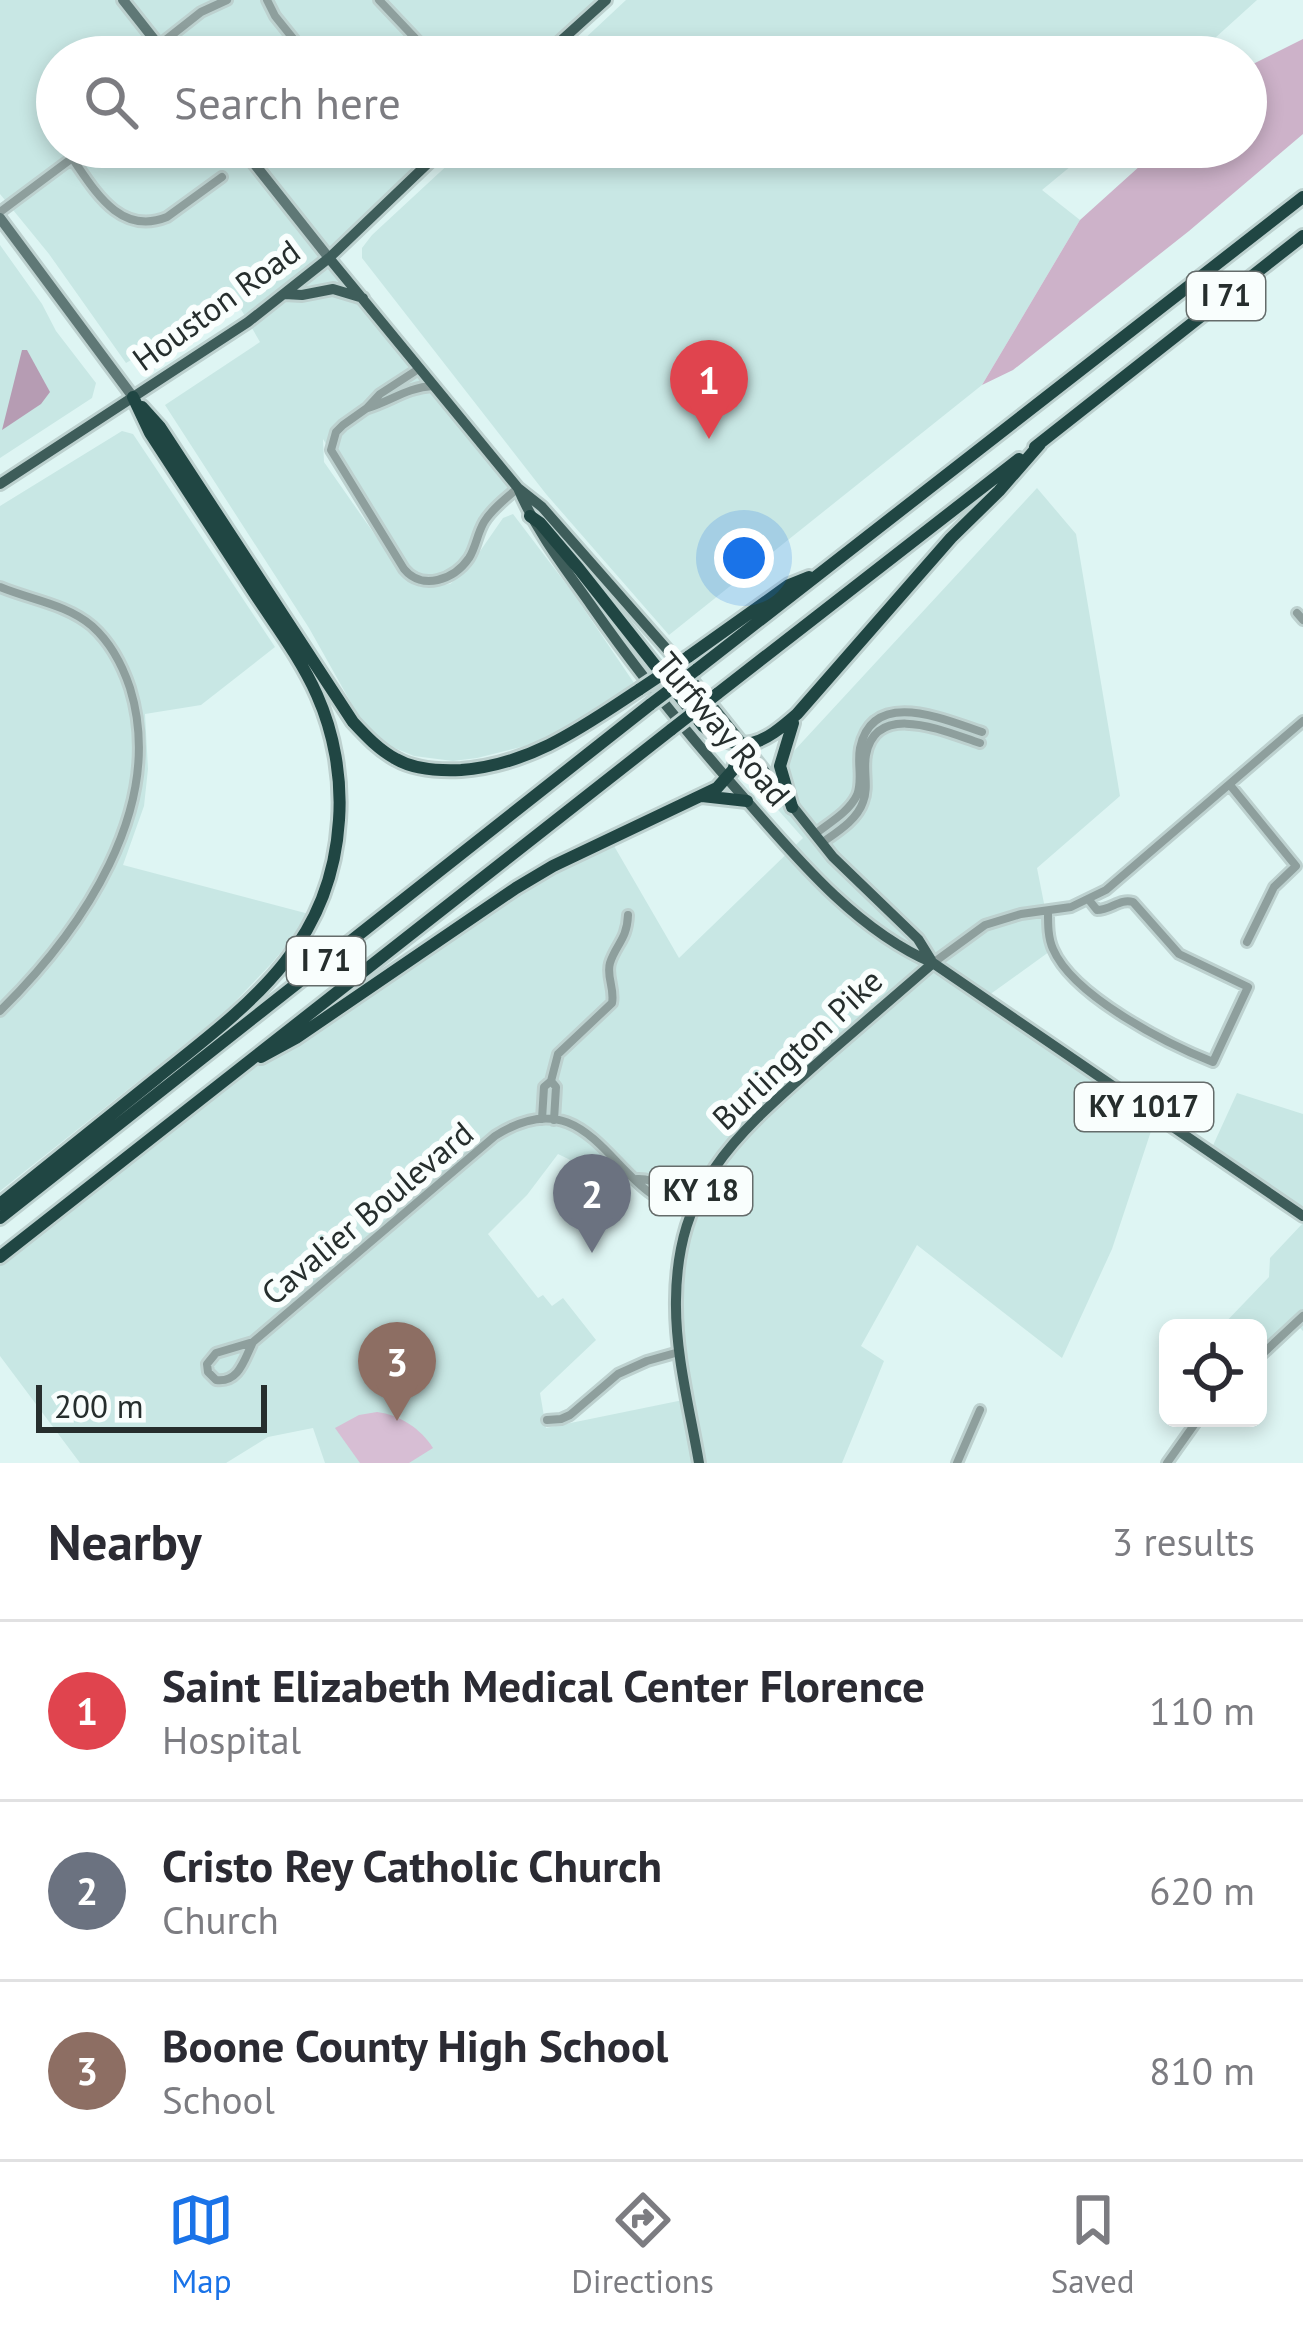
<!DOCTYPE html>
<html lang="en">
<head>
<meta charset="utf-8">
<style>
  :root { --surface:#fff; --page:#f2f2f3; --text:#2b2b33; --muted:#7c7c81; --line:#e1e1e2; --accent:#1a73e8 }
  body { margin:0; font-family:"PT Sans",sans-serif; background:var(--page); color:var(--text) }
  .controls { position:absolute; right:36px; bottom:36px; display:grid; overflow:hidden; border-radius:18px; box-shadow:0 6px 18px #0003 }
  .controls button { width:108px; height:108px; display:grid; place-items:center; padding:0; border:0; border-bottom:3px solid var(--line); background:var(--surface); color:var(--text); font:60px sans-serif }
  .scale { position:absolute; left:36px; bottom:30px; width:231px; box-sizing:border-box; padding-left:12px; border:6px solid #262e2d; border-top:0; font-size:33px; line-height:42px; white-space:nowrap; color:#262e2d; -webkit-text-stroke:9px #f9fefd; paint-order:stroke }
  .you { position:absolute; left:744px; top:558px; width:42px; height:42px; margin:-30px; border:9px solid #fff; border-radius:50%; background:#1a73e8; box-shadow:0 0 0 18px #1a73e833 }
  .badge { display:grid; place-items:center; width:78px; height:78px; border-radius:50%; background:var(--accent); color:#fff; font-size:39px; font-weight:700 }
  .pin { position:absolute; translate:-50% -99px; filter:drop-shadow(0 3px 6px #0008) }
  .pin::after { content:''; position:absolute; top:63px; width:42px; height:36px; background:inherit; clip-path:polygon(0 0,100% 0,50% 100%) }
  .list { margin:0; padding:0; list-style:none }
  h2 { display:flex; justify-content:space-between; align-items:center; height:156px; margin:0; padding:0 48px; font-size:51px }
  h2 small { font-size:39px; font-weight:400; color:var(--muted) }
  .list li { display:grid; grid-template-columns:78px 1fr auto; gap:36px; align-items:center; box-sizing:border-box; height:180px; padding:0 48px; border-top:3px solid var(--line) }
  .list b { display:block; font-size:45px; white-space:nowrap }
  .list p { margin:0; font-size:39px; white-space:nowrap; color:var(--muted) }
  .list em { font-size:39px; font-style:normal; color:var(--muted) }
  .icon { flex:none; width:66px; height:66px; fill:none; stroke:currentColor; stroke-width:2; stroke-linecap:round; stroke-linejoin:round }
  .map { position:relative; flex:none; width:1303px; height:1463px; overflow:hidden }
  .search { position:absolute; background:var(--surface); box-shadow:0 6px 18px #0003; left:36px; right:36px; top:36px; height:132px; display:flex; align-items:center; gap:30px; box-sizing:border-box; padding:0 42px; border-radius:66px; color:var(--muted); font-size:45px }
  .sheet { height:696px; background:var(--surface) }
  nav { display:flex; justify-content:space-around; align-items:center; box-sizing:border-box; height:168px; border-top:3px solid var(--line); background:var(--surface); font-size:33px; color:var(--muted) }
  nav a { display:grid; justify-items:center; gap:6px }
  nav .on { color:var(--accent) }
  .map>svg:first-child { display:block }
  .built { fill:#c8e7e4; fill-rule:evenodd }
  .green { fill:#d7bed4 }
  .forest { fill:#cdb2c9 }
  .water { fill:#b69cb3 }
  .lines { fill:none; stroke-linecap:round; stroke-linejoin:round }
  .street-casing { stroke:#bdd1cf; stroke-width:14 }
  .secondary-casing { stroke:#bdd1cf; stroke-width:16 }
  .primary-casing { stroke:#bdd1cf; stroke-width:16 }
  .highway-casing { stroke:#bdd1cf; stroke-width:18 }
  .street { stroke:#8e9f9d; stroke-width:8 }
  .secondary { stroke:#5f7876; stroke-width:10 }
  .primary { stroke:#3e5d5a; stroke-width:10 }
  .highway { stroke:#204643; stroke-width:12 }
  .highway-bridge-casing { stroke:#bdd1cf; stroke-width:18; stroke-linecap:butt }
  .highway-bridge { stroke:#204643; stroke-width:12 }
  .labels { text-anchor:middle; stroke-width:12; stroke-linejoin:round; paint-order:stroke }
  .shield { fill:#f9fefd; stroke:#656c6b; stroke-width:3 }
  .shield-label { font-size:30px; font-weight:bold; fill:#262e2d }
  .street-label { font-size:33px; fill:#262e2d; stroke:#f9fefd }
</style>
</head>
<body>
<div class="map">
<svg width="1303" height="1463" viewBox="0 0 1303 1463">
  <rect width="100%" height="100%" fill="#def5f3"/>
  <path class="built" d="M 0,0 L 606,0 L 543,57 L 57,57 L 57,147 L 445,147 L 329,258 L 518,488 L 491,512 L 468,559 L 444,578 L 410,576 L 323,439 L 324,462 L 403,575 L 421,587 L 450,584 L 467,570 L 503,518 L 513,514 L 573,593 L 634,683 L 568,727 L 529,745 L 477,758 L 453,761 L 414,756 L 380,742 L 359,717 L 309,628 L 165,405 L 260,342 L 235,299 L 126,363 L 49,254 L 0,194 Z
    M 626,0 L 1257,0 L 1194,57 L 565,57 Z
    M 467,147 L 1094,147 L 1042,190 L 1080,220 L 982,385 L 669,635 L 546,494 L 362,258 L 362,248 L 372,235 Z
    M 0,245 L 42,304 L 56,331 L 96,383 L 92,398 L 0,458 Z
    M 122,431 L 133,434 L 275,647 L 201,705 L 145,714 L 148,769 L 144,806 L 123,865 L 309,914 L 303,926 L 271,964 L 223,1014 L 0,1191 L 0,506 Z
    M 1037,488 L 1076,534 L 1120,796 L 1037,868 L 1053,949 L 985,998 L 1156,1116 L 1112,1249 L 1062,1358 L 917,1245 L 861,1346 L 884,1361 L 842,1463 L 325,1463 L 313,1428 L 268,1437 L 226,1463 L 80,1463 L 0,1356 L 0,1257 L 238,1068 L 516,888 L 610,839 L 679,958 L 803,838 L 757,786 L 780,766 ZM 558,1154 L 593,1171 L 610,1154 L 637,1179 L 647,1179 L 693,1207 L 676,1297 L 688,1399 L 546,1428 L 540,1393 L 596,1340 L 563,1298 L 552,1306 L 543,1295 L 538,1298 L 488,1234 L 527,1195 Z
    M 1237,1093 L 1303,1114 L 1303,1216 L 1210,1152 Z
    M 1303,1223 L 1303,1331 L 1296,1324 L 1258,1358 L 1258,1328 L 1221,1327 L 1269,1277 L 1270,1258 Z"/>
  <path class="green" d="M 377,1412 C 400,1415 420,1428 433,1448 L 409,1463 L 360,1463 L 335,1428 L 359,1415 Z"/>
  <path class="forest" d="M 1303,39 L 1303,134 L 1189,231 L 1013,370 L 982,385 L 1080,220 L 1161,147 L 1246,147 L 1246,70 L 1253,64 Z"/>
  <path class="water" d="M 22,350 L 27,350 L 50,392 L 41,404 L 2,430 Z"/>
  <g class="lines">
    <g class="street-casing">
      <path id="street" d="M 267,0 L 275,16 L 308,57
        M 379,0 L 433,57
        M 144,57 L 201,12 L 227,0
        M 391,57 L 413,36
        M 72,158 C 95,191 120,236 167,217 L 222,177
        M 0,212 L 87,147
        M 420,368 L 380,394 L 367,408 L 343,425 L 336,432 L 331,450 L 404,569 C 422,591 454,580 469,558 C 476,547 477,534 484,522 C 492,509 506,498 518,488
        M 368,408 C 391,401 408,387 433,386
        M 0,587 C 31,600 66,604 92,626 C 111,643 122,664 130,688 C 167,808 81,931 0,1011
        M 1297,613 L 1303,620
        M 1230,785 L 1296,866 L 1274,887 L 1247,942
        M 815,834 C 829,823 849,812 857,795 C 863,781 857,764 860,748 C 873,687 945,720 982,732
        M 823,842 C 837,832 857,820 863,802 C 869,787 863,771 866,755 C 876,699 948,733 980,743
        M 1048,912 C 1048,925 1048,938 1053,949 C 1073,996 1167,1044 1213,1062 L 1248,987 L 1179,954 L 1133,902 C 1120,898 1111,910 1097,910 L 1089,900
        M 933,963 L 985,925 L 1021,914 L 1071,907 L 1106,890 L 1303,721
        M 551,1081 L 556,1087 L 554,1120
        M 542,1119 L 544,1087 L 551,1081 L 558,1054 L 612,1003 C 615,989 606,976 610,963 C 616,944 627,940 628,915
        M 637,1179 C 656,1178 678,1193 692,1206
        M 253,1342 L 216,1353 L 207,1364 L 208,1372 L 216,1380 C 239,1383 244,1360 253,1342 L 495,1136 C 598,1070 615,1210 693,1207
        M 1258,1358 L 1303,1316
        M 547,1420 L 561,1419 L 570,1415 L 618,1374 L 647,1361 L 679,1352
        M 957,1463 L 980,1410
        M 1167,1463 L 1199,1418"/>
    </g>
    <g class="secondary-casing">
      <path id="secondary" d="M 123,0 L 168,57
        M 241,147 L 329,258
        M 0,218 L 133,397"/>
    </g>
    <g class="primary-casing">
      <path id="primary" d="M 543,57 L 606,0
        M 329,258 L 518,488 L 542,507 L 672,655 L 833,857 L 918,939 L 931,960
        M 285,294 L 302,295 L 333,289 L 363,298
        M 0,484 L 248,322 L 329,258 L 445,147
        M 518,488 C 536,531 564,567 591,605 C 639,674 691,738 746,800 C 799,861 858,931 933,963 L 1303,1216
        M 699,1463 C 690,1410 675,1354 676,1300 C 677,1181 741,1131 822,1059 C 859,1027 896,995 933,963"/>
    </g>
    <g class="highway-casing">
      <path id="highway" d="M 142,407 L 160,427 L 353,722 C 366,736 379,750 396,759 C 415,770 439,771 461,770 C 531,765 584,726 640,689
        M 1035,447 L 1303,236
        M 530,516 L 540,523 L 579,569 L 703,726 C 742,758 764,743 797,714 L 951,538 L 999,491 L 1040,444
        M 688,657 L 789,585 L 809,577
        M 696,670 L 1303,197
        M 717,694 L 1019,459
        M 702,796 L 747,801
        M 792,807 L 780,766 L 793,723
        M 261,1057 L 296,1038 L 516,888 L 553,866 L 717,788 L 733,770 L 742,745
        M 0,1204 C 53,1162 105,1120 157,1078 C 248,1005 331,947 339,820 C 342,778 334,733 317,695 C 301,659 276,626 255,594 C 220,540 185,486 150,433 L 133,397
        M 0,1218 L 651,704
        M 0,1257 L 672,729"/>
    </g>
    <use href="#street" class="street"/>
    <use href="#secondary" class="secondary"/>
    <use href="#primary" class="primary"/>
    <use href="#highway" class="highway"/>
    <g class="highway-bridge-casing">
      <path id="highway-bridge" d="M 640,689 L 688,657
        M 651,704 L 696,670
        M 672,729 L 717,694"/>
    </g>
    <use href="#highway-bridge" class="highway-bridge"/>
  </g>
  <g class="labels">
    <g class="shield">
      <rect x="1187" y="272" width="78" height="48" rx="9"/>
      <rect x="287" y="937" width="78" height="48" rx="9"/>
      <rect x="1075" y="1083" width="138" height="48" rx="9"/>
      <rect x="650" y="1167" width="102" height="48" rx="9"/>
    </g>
    <g class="shield-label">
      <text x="1226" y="306">I 71</text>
      <text x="326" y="971">I 71</text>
      <text x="1144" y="1117">KY 1017</text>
      <text x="701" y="1201">KY 18</text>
    </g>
    <g class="street-label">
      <text transform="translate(216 305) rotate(-36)" y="12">Houston Road</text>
      <text transform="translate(723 729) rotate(50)" y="12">Turfway Road</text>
      <text transform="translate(797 1049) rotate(-43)" y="12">Burlington Pike</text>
      <text transform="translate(367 1213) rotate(-40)" y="12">Cavalier Boulevard</text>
    </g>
  </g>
</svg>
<div class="controls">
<button><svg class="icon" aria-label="locate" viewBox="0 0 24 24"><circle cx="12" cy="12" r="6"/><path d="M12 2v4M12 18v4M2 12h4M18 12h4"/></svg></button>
</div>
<div class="scale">200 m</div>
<div class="you"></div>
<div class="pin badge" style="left:709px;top:439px;background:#e0444e">1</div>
<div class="pin badge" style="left:592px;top:1253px;background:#6b7280">2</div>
<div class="pin badge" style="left:397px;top:1421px;background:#8d6e63">3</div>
<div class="search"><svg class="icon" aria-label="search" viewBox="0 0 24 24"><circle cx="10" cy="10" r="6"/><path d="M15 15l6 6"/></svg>Search here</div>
</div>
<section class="sheet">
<h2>Nearby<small>3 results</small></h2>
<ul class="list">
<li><span class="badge" style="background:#e0444e">1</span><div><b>Saint Elizabeth Medical Center Florence</b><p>Hospital</p></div><em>110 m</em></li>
<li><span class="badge" style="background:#6b7280">2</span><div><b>Cristo Rey Catholic Church</b><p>Church</p></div><em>620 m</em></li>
<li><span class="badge" style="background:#8d6e63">3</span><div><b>Boone County High School</b><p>School</p></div><em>810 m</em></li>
</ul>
</section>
<nav>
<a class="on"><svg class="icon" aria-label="map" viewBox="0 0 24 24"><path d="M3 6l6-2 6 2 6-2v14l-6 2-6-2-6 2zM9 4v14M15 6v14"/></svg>Map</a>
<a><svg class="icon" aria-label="directions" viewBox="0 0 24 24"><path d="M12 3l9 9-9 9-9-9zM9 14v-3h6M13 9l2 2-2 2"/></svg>Directions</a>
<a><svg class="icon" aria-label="saved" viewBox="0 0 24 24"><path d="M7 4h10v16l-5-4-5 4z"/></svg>Saved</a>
</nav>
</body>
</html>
